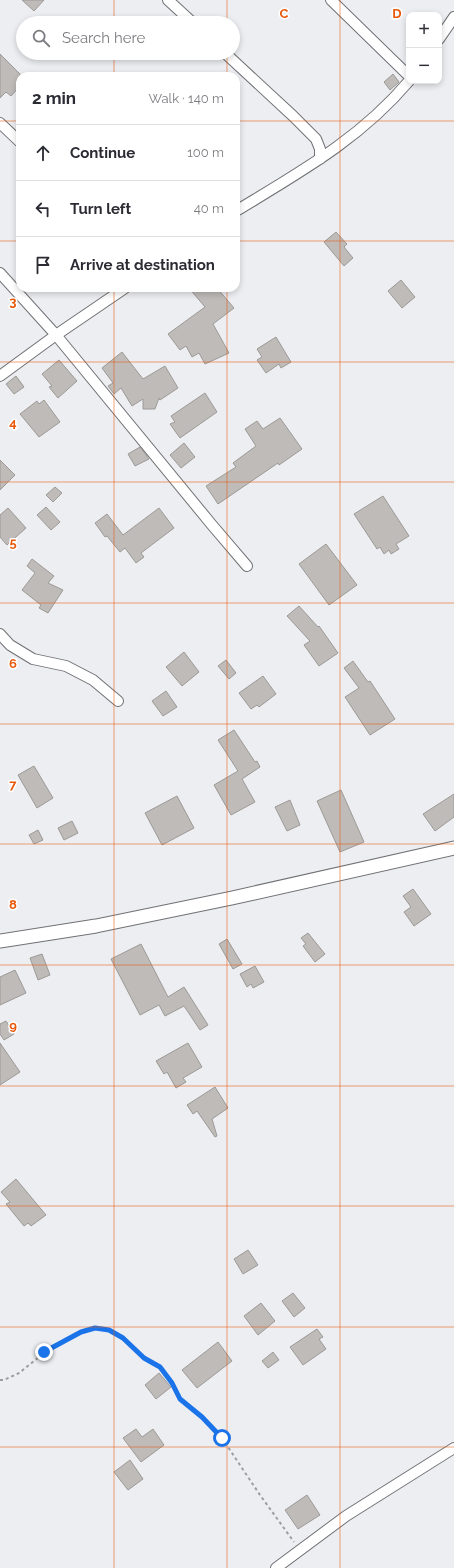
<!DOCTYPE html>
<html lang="en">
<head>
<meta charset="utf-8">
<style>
  :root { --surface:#fff; --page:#f7f7f7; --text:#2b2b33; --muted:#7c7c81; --line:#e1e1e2 }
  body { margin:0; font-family:Raleway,sans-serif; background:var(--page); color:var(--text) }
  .controls { position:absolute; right:12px; top:12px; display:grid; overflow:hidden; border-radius:8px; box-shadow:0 2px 6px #0003 }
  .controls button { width:36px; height:36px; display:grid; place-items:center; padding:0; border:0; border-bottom:1px solid var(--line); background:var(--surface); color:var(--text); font:20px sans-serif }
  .stop { position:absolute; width:12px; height:12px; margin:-9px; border:3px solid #1a73e8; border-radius:50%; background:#fff }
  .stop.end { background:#1a73e8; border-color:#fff; box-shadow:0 1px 4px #0008 }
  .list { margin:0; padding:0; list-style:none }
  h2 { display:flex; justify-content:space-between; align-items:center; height:52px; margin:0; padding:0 16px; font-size:17px }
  h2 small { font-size:13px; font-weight:400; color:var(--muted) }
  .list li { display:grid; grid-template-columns:26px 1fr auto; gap:12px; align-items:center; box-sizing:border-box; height:56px; padding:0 16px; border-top:1px solid var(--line) }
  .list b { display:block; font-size:15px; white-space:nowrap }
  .list em { font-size:13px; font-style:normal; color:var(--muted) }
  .icon { flex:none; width:22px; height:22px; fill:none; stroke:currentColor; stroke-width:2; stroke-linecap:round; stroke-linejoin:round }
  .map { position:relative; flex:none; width:454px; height:1568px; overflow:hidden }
  .search { position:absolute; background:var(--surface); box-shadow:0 2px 6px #0003; left:16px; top:16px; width:224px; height:44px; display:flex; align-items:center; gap:10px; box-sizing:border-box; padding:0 14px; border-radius:22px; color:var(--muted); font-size:15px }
  .panel { position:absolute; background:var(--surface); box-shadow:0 2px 6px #0003; left:16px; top:72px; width:224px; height:220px; border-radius:12px }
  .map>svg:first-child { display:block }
  .building { fill:#bfbbb9; stroke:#9c9996 }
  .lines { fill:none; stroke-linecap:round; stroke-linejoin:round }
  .minor-casing { stroke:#707174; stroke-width:12 }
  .tertiary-casing { stroke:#707174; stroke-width:15 }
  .path { stroke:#9d9ea1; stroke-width:2; stroke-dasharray:3 3; stroke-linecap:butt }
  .minor { stroke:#fff; stroke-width:10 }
  .tertiary { stroke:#fff; stroke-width:13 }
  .route { stroke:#1a73e8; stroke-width:5 }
  .grid { fill:none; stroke:#e8590c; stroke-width:1; stroke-opacity:0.55 }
  .grid-label { font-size:13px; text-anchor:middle; font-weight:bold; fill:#e8590c; stroke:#fff; stroke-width:3; stroke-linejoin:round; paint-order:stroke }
</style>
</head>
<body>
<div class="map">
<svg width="454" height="1568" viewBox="0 0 454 1568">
  <rect width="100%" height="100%" fill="#edeef2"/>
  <path class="building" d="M 22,0 L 44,0 L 34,11 Z
    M 0,54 L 20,74 L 20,86 L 11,96 L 6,92 L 0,98 Z
    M 393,74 L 399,82 L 390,90 L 384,82 Z
    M 336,232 L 347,244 L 344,247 L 353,258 L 344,266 L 324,242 Z
    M 401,280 L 415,297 L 402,308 L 388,291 Z
    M 189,288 L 217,288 L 234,308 L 213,324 L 229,353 L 205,364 L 199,353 L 192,357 L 186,346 L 180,350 L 168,334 L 205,307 Z
    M 276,337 L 291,362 L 281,368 L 279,364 L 266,373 L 257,360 L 262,357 L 257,349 Z
    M 122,352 L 143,379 L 165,366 L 178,388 L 160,400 L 159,398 L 155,409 L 143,409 L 143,399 L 132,406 L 121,388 L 114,394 L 108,386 L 113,383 L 102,368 Z
    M 59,360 L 77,381 L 58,398 L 49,387 L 52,386 L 42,374 Z
    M 16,376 L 24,387 L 14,394 L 6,384 Z
    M 205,393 L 217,412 L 180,438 L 170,424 L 175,422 L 171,416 Z
    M 44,400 L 60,422 L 39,437 L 20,414 L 37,401 L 39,404 Z
    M 280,418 L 302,449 L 279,465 L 278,463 L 218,504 L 206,486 L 236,467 L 233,463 L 256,446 L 245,429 L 257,421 L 263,429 Z
    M 184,443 L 195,457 L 181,468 L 170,455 Z
    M 140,447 L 149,459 L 135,466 L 128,454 Z
    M 0,460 L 15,475 L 0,490 Z
    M 55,487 L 62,493 L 53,502 L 46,495 Z
    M 383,496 L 409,536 L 396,544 L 399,549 L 391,554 L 389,550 L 384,554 L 380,547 L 377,549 L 354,514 Z
    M 46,507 L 60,522 L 51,530 L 37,515 Z
    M 8,508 L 26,528 L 7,545 L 0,537 L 0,515 Z
    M 159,508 L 174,528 L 141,553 L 144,557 L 136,563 L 125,548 L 120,552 L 107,536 L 105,537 L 95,523 L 107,514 L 123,535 Z
    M 326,544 L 357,585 L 329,605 L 299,564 Z
    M 32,559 L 54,576 L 48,583 L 63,590 L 48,613 L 39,608 L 41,605 L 22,590 L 35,573 L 27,566 Z
    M 299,606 L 318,627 L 319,626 L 338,653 L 319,666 L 304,645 L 310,641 L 287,616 Z
    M 184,652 L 199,672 L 182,686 L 166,667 Z
    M 226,660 L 236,673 L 229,679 L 218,666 Z
    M 353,661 L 368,682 L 370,681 L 395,719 L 370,735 L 345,697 L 359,688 L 344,668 Z
    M 263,676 L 276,694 L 259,707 L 257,705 L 251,709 L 239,693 Z
    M 166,691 L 177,707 L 163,716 L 152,701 Z
    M 234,730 L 255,762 L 257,761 L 260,767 L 242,779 L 255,802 L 231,815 L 214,785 L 238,771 L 218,740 Z
    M 34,766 L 53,798 L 37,808 L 18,775 Z
    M 341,790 L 364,842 L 340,852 L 317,801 Z
    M 454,794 L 454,817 L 435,831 L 423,814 Z
    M 177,796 L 194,828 L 162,845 L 145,813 Z
    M 290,800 L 300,825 L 287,831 L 275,807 Z
    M 72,821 L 78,833 L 64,840 L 58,828 Z
    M 38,830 L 43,840 L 34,844 L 29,835 Z
    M 413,889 L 431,914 L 414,926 L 404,912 L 411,907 L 403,896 Z
    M 308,933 L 325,954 L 315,962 L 303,946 L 306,944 L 301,938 Z
    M 227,939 L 242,964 L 233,969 L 219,944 Z
    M 141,944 L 168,997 L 184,987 L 208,1025 L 200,1030 L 184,1006 L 165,1016 L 159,1005 L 140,1015 L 111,959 Z
    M 42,954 L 50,975 L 38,980 L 30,958 Z
    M 255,966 L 264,982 L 253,988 L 251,984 L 247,987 L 240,974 Z
    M 15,970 L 26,993 L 0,1005 L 0,977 Z
    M 6,1021 L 14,1034 L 4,1040 L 0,1034 L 0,1024 Z
    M 0,1043 L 20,1072 L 0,1085 Z
    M 188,1043 L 202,1067 L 183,1078 L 186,1082 L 176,1088 L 167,1072 L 164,1074 L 156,1061 Z
    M 215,1087 L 228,1108 L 212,1119 L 217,1136 L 215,1137 L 197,1111 L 193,1114 L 187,1105 Z
    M 16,1179 L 46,1215 L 31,1226 L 28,1223 L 24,1226 L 6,1204 L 10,1202 L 1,1192 Z
    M 248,1250 L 258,1265 L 243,1274 L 234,1259 Z
    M 293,1293 L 305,1308 L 294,1317 L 282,1301 Z
    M 261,1303 L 275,1321 L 258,1335 L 244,1316 Z
    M 317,1329 L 323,1337 L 319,1339 L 326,1349 L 303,1365 L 290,1347 Z
    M 218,1342 L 232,1361 L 197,1388 L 182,1370 Z
    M 273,1352 L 279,1360 L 268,1368 L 262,1361 Z
    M 159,1373 L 171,1387 L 156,1399 L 145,1385 Z
    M 136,1429 L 142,1437 L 153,1429 L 164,1445 L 141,1462 L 123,1438 Z
    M 130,1460 L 143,1479 L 128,1490 L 114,1472 Z
    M 307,1495 L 320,1515 L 298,1529 L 285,1510 Z"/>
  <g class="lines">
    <g class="minor-casing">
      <path id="minor" d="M 168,0 L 193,23
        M 331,0 L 409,76
        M 439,39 L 454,17
        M 225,53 L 293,116 L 316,139 L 320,149 L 320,159
        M 0,123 L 20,142
        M 236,211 C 300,172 360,139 409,81
        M 0,273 L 56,335 L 212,525 L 247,566
        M 0,376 L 56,335 L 125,288
        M 0,634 L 10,645 L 33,659 L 66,666 L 93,680 L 118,701
        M 276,1568 L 346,1516 L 454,1448"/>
    </g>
    <g class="tertiary-casing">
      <path id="tertiary" d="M 0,941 L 96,926 L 232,898 L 454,848"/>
    </g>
    <path class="path" d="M 0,1380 L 4,1380 L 19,1373 L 44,1353 L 81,1332 L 95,1328 L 109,1330 L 123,1339 L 144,1357 L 160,1367 L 172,1383 L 180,1399 L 202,1417 L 222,1438 L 260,1495 L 294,1542"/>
    <use href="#minor" class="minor"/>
    <use href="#tertiary" class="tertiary"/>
  </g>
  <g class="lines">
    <path class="route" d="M 44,1352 L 81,1332 L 95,1328 L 109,1330 L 123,1338 L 144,1358 L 160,1367 L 172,1383 L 180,1399 L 202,1417 L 222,1438"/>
  </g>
  <path class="grid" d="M 114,0 L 114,23M 227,0 L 227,23M 340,0 L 340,1568M 114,53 L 114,76M 227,53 L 227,76M 0,121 L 20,121M 236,121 L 454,121M 0,241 L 20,241M 236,241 L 454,241M 114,288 L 114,1568M 227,288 L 227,1568M 0,362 L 454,362M 0,482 L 454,482M 0,603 L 454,603M 0,724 L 454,724M 0,844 L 454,844M 0,965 L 454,965M 0,1086 L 454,1086M 0,1206 L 454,1206M 0,1327 L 454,1327M 0,1447 L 454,1447"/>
  <g class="grid-label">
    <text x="284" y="18">C</text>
    <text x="397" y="18">D</text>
    <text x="13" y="306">3</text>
    <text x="13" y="427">4</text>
    <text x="13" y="547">5</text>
    <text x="13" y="668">6</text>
    <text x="13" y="789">7</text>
    <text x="13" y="909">8</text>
    <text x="13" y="1030">9</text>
  </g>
</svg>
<div class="controls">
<button>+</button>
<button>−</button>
</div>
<div class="stop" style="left:222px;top:1438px"></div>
<div class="stop end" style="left:44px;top:1352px"></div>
<div class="search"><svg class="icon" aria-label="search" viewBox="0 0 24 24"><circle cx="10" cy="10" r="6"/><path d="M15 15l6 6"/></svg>Search here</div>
<section class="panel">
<h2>2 min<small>Walk · 140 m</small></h2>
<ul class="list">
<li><svg class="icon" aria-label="ahead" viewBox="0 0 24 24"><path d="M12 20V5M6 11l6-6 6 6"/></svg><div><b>Continue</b></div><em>100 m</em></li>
<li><svg class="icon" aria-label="left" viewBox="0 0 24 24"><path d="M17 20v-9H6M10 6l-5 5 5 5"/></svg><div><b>Turn left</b></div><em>40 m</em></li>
<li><svg class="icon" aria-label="arrive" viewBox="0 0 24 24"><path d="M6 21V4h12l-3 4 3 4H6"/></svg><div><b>Arrive at destination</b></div></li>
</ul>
</section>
</div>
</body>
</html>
